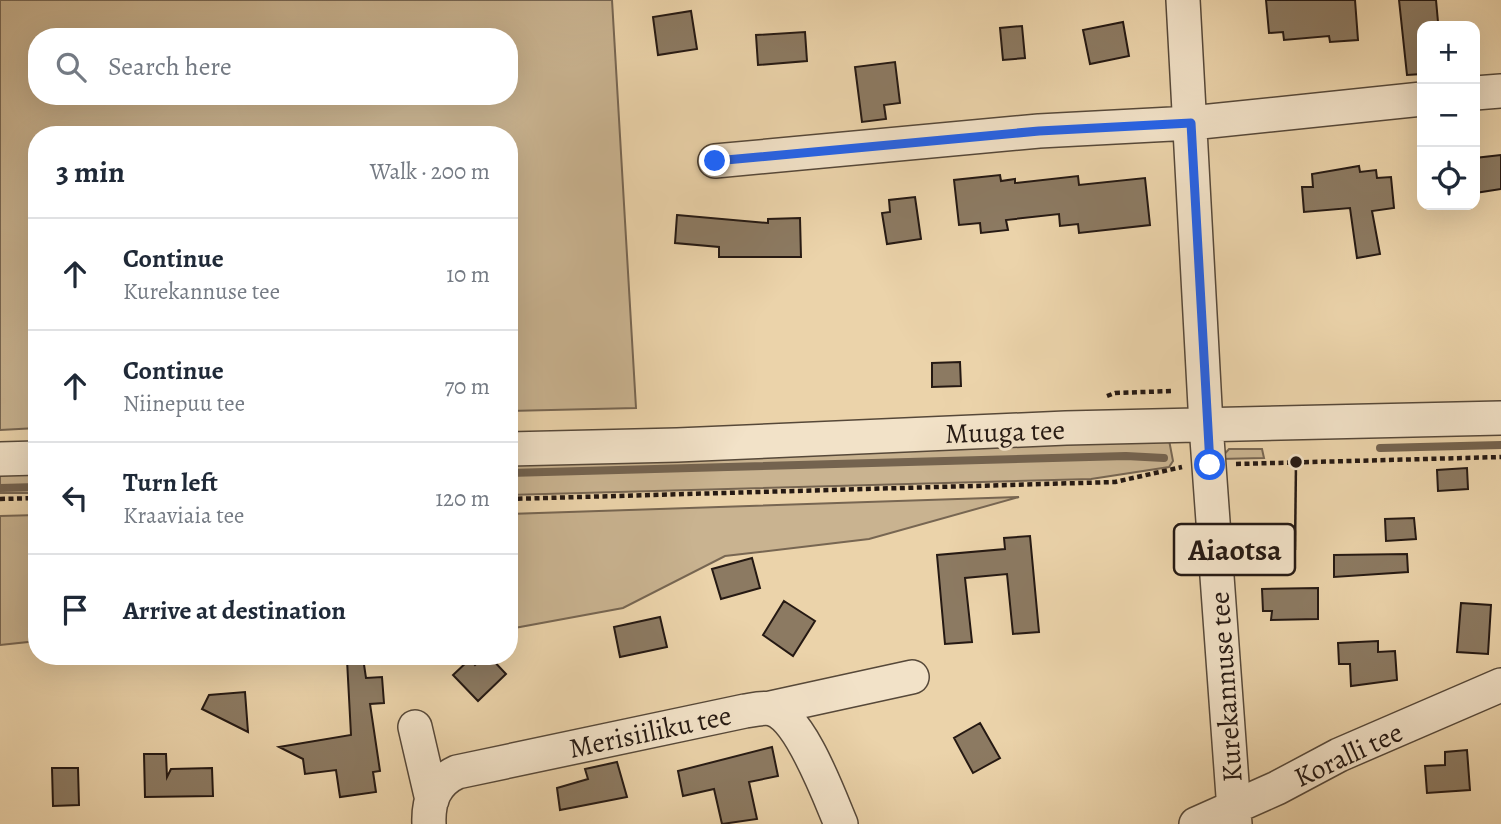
<!DOCTYPE html>
<html lang="en">
<head>
<meta charset="utf-8">
<style>
  :root { --surface:#fff; --page:#f2f2f3; --text:#1f2937; --muted:#747a83; --line:#e0e1e3 }
  body { margin:0; font-family:Alegreya,serif; background:var(--page); color:var(--text) }
  .controls { position:absolute; right:21px; top:21px; display:grid; overflow:hidden; border-radius:14px; box-shadow:0 7px 28px #0002 }
  .controls button { width:63px; height:63px; display:grid; place-items:center; padding:0; border:0; border-bottom:2px solid var(--line); background:var(--surface); color:var(--text); font:35px sans-serif }
  .stop { position:absolute; width:21px; height:21px; margin:-16px; border:5px solid #2563eb; border-radius:50%; background:#fff }
  .stop.end { background:#2563eb; border-color:#fff; box-shadow:0 2px 7px #0008 }
  .list { margin:0; padding:0; list-style:none }
  h2 { display:flex; justify-content:space-between; align-items:center; height:91px; margin:0; padding:0 28px; font-size:30px }
  h2 small { font-size:23px; font-weight:400; color:var(--muted) }
  .list li { display:grid; grid-template-columns:46px 1fr auto; gap:21px; align-items:center; box-sizing:border-box; height:112px; padding:0 28px; border-top:2px solid var(--line) }
  .list b { display:block; font-size:26px; white-space:nowrap }
  .list p { margin:0; font-size:23px; white-space:nowrap; color:var(--muted) }
  .list em { font-size:23px; font-style:normal; color:var(--muted) }
  .icon { flex:none; width:38px; height:38px; fill:none; stroke:currentColor; stroke-width:2; stroke-linecap:round; stroke-linejoin:round }
  .map { position:relative; flex:none; width:1501px; height:824px; overflow:hidden }
  .search { position:absolute; background:var(--surface); box-shadow:0 7px 28px #0002; left:28px; top:28px; width:490px; height:77px; display:flex; align-items:center; gap:18px; box-sizing:border-box; padding:0 24px; border-radius:28px; color:var(--muted); font-size:26px }
  .panel { position:absolute; background:var(--surface); box-shadow:0 7px 28px #0002; left:28px; top:126px; width:490px; height:539px; border-radius:28px }
  .map>svg:first-child { display:block }
  .green { fill:#c9b390; stroke:#776652; stroke-width:2; fill-rule:evenodd }
  .lines { fill:none; stroke-linecap:round; stroke-linejoin:round }
  .stream { stroke:#74634f; stroke-width:8 }
  .building { fill:#8c7a62; stroke:#251913; stroke-width:2 }
  .minor-casing { stroke:#564839; stroke-width:36 }
  .path { stroke:#251913; stroke-width:4.5; stroke-dasharray:5 3.5; stroke-linecap:butt }
  .minor { stroke:#f2e2c8; stroke-width:33 }
  .route { stroke:#2563eb; stroke-width:9 }
  .labels { text-anchor:middle; stroke-width:6; stroke-linejoin:round; paint-order:stroke }
  .street-label { font-size:28px; fill:#251913; stroke:#f2e2c8 }
  .leader { fill:none; stroke:#251913; stroke-width:2.5 }
  .callout-dot { fill:#251913; stroke:#f2e2c8; stroke-width:2.5 }
  .callout { fill:#f2e2c8; stroke:#251913; stroke-width:2.5 }
  .callout-label { font-size:30px; text-anchor:middle; font-weight:bold; fill:#251913 }
</style>
</head>
<body>
<div class="map">
<svg width="1501" height="824" viewBox="0 0 1501 824">
  <rect width="100%" height="100%" fill="#ebd3aa"/>
  <filter id="stains"><feTurbulence type="fractalNoise" baseFrequency=".00286" numOctaves="4"/><feColorMatrix values="0 0 0 0 .2 0 0 0 0 .09 0 0 0 0 .02 0 0 0 .5 -.17"/></filter>
  <radialGradient id="worn" r=".72"><stop offset=".6" stop-color="#630" stop-opacity="0"/><stop offset="1" stop-color="#630" stop-opacity=".3"/></radialGradient>
  <path class="green" d="M 0,0 L 612,0 L 636,408 L 509,411 L 509,135 L 37,135 L 37,428 L 0,430 ZM 37,37 L 509,37 L 509,96 L 37,96 Z
    M 1169,440 L 1173,461 L 1169,467 L 1091,479 L 509,495 L 509,459 Z
    M 1229,449 L 1262,449 L 1264,458 L 1220,459 Z
    M 37,472 L 37,493 L 0,493 L 0,473 Z
    M 1019,497 L 869,539 L 725,556 L 623,608 L 509,629 L 509,514 Z
    M 37,515 L 37,641 L 0,645 L 0,516 Z"/>
  <g class="lines">
    <path class="stream" d="M 1380,448 L 1501,445
      M 509,473 L 1126,456 L 1164,458
      M 0,488 L 37,487"/>
  </g>
  <path class="building" d="M 1266,0 L 1355,0 L 1358,40 L 1330,42 L 1329,36 L 1284,40 L 1283,32 L 1269,33 Z
    M 1399,0 L 1436,0 L 1438,22 L 1422,26 L 1422,74 L 1407,75 Z
    M 691,11 L 697,49 L 658,55 L 653,17 Z
    M 1123,22 L 1129,56 L 1090,64 L 1083,30 Z
    M 1022,26 L 1025,58 L 1003,60 L 1000,28 Z
    M 805,32 L 807,61 L 758,65 L 756,35 Z
    M 895,62 L 900,103 L 884,105 L 886,119 L 862,122 L 855,67 Z
    M 1501,155 L 1501,189 L 1475,193 L 1475,158 Z
    M 1359,166 L 1360,172 L 1376,170 L 1377,178 L 1391,177 L 1394,208 L 1372,211 L 1380,254 L 1357,258 L 1350,208 L 1304,212 L 1302,187 L 1313,187 L 1312,174 Z
    M 1000,175 L 1001,181 L 1015,179 L 1015,183 L 1078,176 L 1079,185 L 1145,178 L 1150,225 L 1079,233 L 1078,224 L 1060,226 L 1059,214 L 1006,220 L 1008,230 L 981,233 L 980,223 L 959,225 L 954,180 Z
    M 915,197 L 921,239 L 887,244 L 882,213 L 890,212 L 889,200 Z
    M 677,215 L 768,223 L 768,219 L 800,218 L 801,257 L 719,257 L 719,247 L 675,243 Z
    M 960,362 L 961,386 L 932,387 L 932,363 Z
    M 1467,468 L 1468,489 L 1438,491 L 1437,470 Z
    M 1414,518 L 1416,539 L 1386,541 L 1385,519 Z
    M 1030,536 L 1039,632 L 1013,634 L 1007,574 L 965,578 L 972,642 L 945,644 L 937,555 L 1005,549 L 1004,538 Z
    M 1407,554 L 1408,572 L 1334,577 L 1334,555 Z
    M 752,558 L 760,588 L 721,599 L 712,569 Z
    M 1318,588 L 1318,619 L 1271,620 L 1272,611 L 1263,611 L 1262,589 Z
    M 784,601 L 815,621 L 793,656 L 763,635 Z
    M 1461,603 L 1491,605 L 1488,654 L 1457,652 Z
    M 660,617 L 667,647 L 620,657 L 614,627 Z
    M 1378,641 L 1378,652 L 1395,651 L 1397,680 L 1351,686 L 1350,664 L 1339,664 L 1338,643 Z
    M 485,656 L 489,656 L 506,674 L 478,701 L 453,675 L 470,659 L 475,665 Z
    M 363,658 L 366,678 L 382,677 L 384,703 L 370,704 L 380,771 L 373,772 L 376,792 L 340,797 L 336,770 L 305,774 L 303,759 L 279,747 L 351,735 L 347,660 Z
    M 245,692 L 248,732 L 202,709 L 209,695 Z
    M 980,723 L 1000,758 L 973,773 L 954,738 Z
    M 772,747 L 778,776 L 749,782 L 757,819 L 722,824 L 714,789 L 683,796 L 678,771 Z
    M 1467,750 L 1470,790 L 1427,793 L 1425,766 L 1445,765 L 1445,752 Z
    M 144,754 L 166,754 L 167,777 L 171,769 L 212,768 L 213,796 L 145,797 Z
    M 617,762 L 627,797 L 560,810 L 557,788 L 588,779 L 585,769 Z
    M 52,768 L 78,768 L 79,805 L 53,806 Z"/>
  <g class="lines">
    <g class="minor-casing">
      <path id="minor" d="M 1183,0 L 1206,425 L 1235,824
        M 1475,93 L 1501,91
        M 715,161 L 1039,131 L 1191,123 L 1422,99
        M 509,449 L 677,445 L 1066,428 L 1501,418
        M 0,459 L 37,458
        M 770,708 L 912,677
        M 415,727 L 432,800
        M 429,824 C 428,801 435,782 457,772 L 745,711 C 752,710 764,707 772,709 C 801,718 829,796 841,824
        M 1196,824 L 1277,788 L 1339,755 L 1501,685"/>
    </g>
    <path class="path" d="M 1107,396 L 1115,393 L 1172,391
      M 1236,464 L 1501,457
      M 0,499 L 37,498
      M 509,499 L 1115,482 L 1182,467"/>
    <use href="#minor" class="minor"/>
  </g>
  <g class="lines">
    <path class="route" d="M 715,161 L 1039,131 L 1191,123 L 1210,465"/>
  </g>
  <g class="labels">
    <g class="street-label">
      <text transform="translate(1005 431) rotate(-2)" y="10">Muuga tee</text>
      <text transform="translate(1225 687) rotate(-94)" y="10">Kurekannuse tee</text>
      <text transform="translate(650 731) rotate(-12)" y="10">Merisiiliku tee</text>
      <text transform="translate(1348 754) rotate(-25)" y="10">Koralli tee</text>
    </g>
  </g>
  <path class="leader" d="M1296 462L1295 550"/>
  <circle class="callout-dot" cx="1296" cy="462" r="7"/>
  <rect class="callout" x="1174" y="524" width="121" height="51" rx="7"/>
  <g class="callout-label">
    <text x="1235" y="560">Aiaotsa</text>
  </g>
  <rect width="100%" height="100%" filter="url(#stains)"/>
  <rect width="100%" height="100%" fill="url(#worn)"/>
</svg>
<div class="controls">
<button>+</button>
<button>−</button>
<button><svg class="icon" aria-label="locate" viewBox="0 0 24 24"><circle cx="12" cy="12" r="6"/><path d="M12 2v4M12 18v4M2 12h4M18 12h4"/></svg></button>
</div>
<div class="stop" style="left:1210px;top:465px"></div>
<div class="stop end" style="left:715px;top:161px"></div>
<div class="search"><svg class="icon" aria-label="search" viewBox="0 0 24 24"><circle cx="10" cy="10" r="6"/><path d="M15 15l6 6"/></svg>Search here</div>
<section class="panel">
<h2>3 min<small>Walk · 200 m</small></h2>
<ul class="list">
<li><svg class="icon" aria-label="ahead" viewBox="0 0 24 24"><path d="M12 20V5M6 11l6-6 6 6"/></svg><div><b>Continue</b><p>Kurekannuse tee</p></div><em>10 m</em></li>
<li><svg class="icon" aria-label="ahead" viewBox="0 0 24 24"><path d="M12 20V5M6 11l6-6 6 6"/></svg><div><b>Continue</b><p>Niinepuu tee</p></div><em>70 m</em></li>
<li><svg class="icon" aria-label="left" viewBox="0 0 24 24"><path d="M17 20v-9H6M10 6l-5 5 5 5"/></svg><div><b>Turn left</b><p>Kraaviaia tee</p></div><em>120 m</em></li>
<li><svg class="icon" aria-label="arrive" viewBox="0 0 24 24"><path d="M6 21V4h12l-3 4 3 4H6"/></svg><div><b>Arrive at destination</b></div></li>
</ul>
</section>
</div>
</body>
</html>
